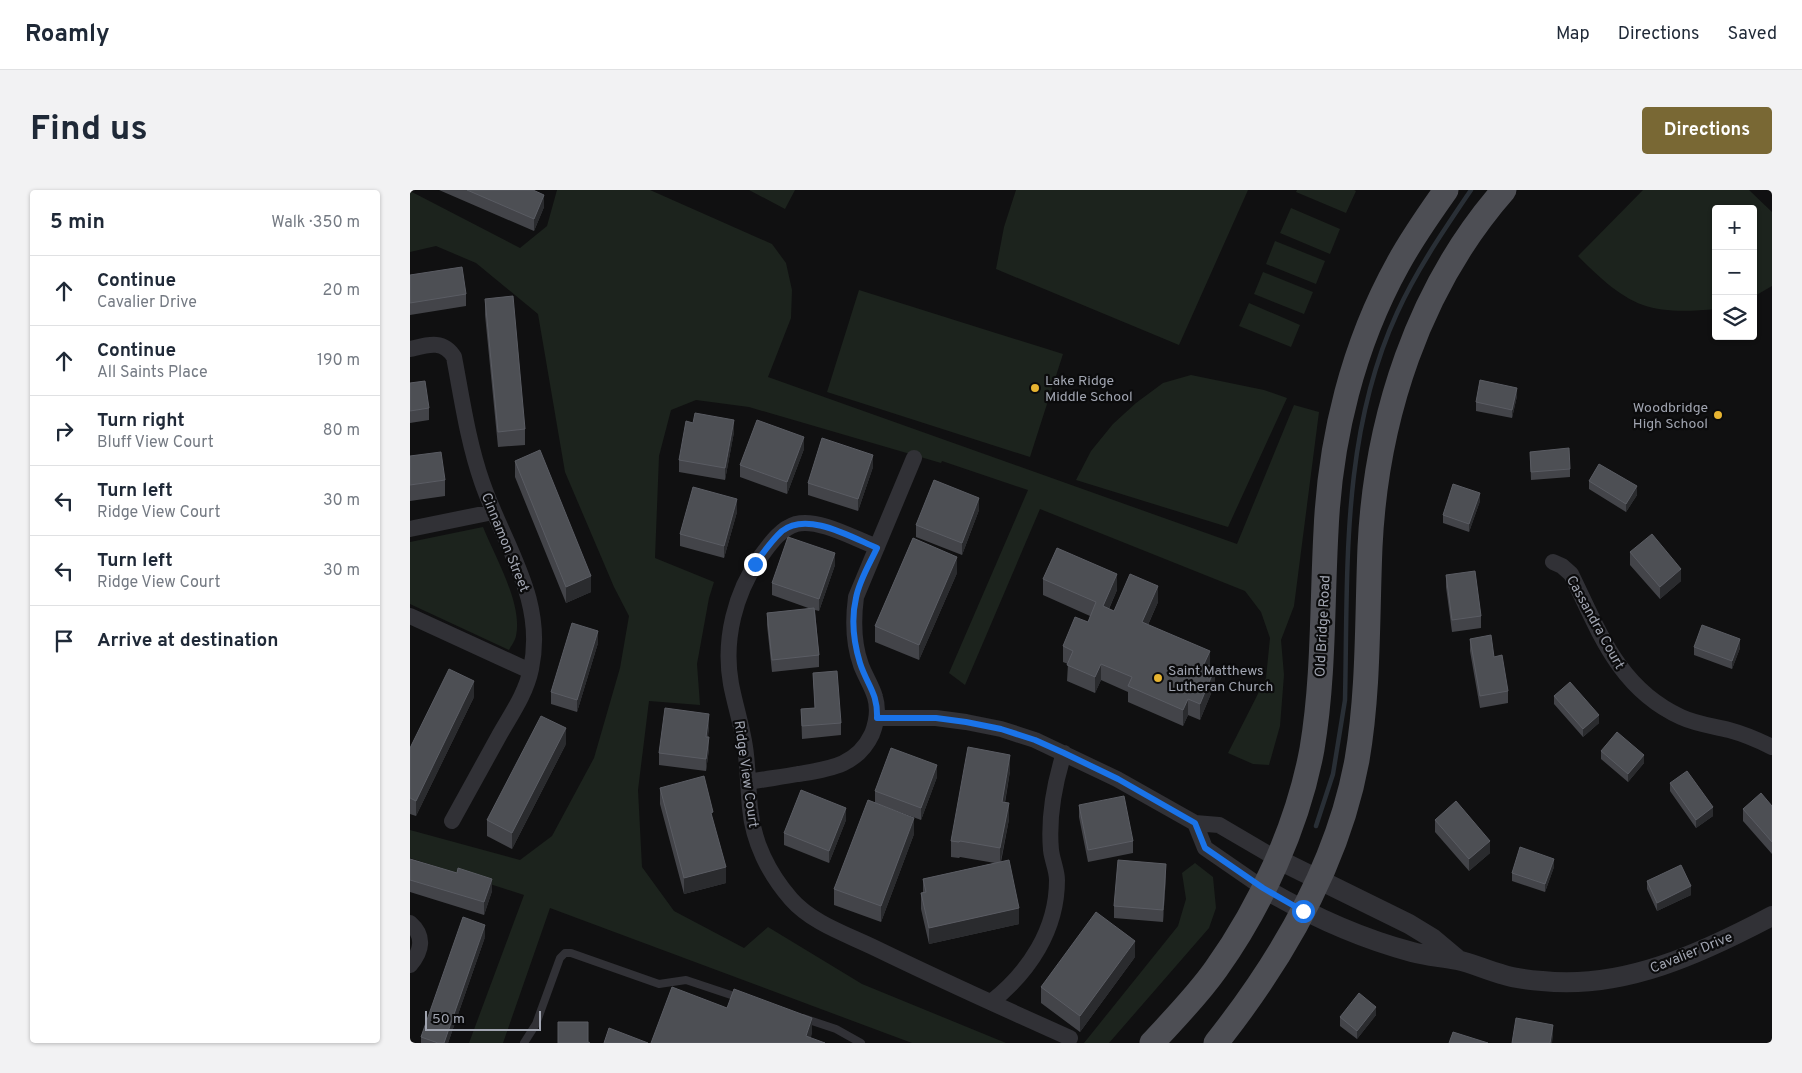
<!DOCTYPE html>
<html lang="en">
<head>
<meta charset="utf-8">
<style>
  :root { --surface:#fff; --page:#f2f2f3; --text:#1f2937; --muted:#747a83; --line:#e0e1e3; --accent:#796834 }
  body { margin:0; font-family:Overpass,sans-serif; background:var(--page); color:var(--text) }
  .controls { position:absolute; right:15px; top:15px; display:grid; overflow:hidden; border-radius:5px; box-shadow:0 1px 4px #0004 }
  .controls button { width:45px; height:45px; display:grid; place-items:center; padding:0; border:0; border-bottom:1px solid var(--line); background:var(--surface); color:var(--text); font:25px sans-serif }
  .scale { position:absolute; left:15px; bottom:12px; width:116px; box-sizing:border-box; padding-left:5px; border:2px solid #a1a5b1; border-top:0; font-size:14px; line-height:18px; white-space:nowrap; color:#a1a5b1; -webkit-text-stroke:4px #0b0b0c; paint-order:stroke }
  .stop { position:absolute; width:15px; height:15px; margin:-11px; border:4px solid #1a73e8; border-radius:50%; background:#fff }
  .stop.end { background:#1a73e8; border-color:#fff; box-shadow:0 1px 5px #0008 }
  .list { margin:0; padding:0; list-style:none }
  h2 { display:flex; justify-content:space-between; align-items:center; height:65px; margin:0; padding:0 20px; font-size:21px }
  h2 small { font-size:16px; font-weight:400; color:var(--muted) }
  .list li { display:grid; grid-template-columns:32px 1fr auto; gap:15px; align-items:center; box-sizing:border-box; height:70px; padding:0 20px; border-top:1px solid var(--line) }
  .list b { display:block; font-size:19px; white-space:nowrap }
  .list p { margin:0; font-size:16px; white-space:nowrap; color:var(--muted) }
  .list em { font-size:16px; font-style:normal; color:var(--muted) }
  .icon { flex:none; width:28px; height:28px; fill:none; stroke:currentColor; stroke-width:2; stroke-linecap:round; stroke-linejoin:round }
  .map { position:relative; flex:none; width:1362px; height:853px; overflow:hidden; border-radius:5px }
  header { display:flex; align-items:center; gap:30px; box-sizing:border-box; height:70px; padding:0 25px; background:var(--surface); border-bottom:1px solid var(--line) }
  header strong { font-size:24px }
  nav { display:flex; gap:28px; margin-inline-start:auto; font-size:18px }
  .intro { display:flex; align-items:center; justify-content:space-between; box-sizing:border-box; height:120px; padding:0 30px }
  h1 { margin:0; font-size:35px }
  .button { padding:12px 22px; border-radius:5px; background:var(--accent); color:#fff; font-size:18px; font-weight:700 }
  main { display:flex; gap:30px; padding:0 30px }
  aside { flex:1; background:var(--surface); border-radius:5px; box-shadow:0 1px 4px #0004 }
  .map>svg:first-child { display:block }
  .green { fill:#1c231d }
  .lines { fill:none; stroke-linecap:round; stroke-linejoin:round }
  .stream { stroke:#292f36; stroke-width:4.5 }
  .service { stroke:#313136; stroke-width:8 }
  .minor { stroke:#313136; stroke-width:16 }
  .tertiary { stroke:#313136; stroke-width:20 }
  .primary { stroke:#4d4e54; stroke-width:25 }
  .wall { fill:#434449 }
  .shaded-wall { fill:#2a2b2e }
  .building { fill:#4d4f54; stroke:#5a5c63 }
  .route { stroke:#1a73e8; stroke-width:6 }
  .poi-dot { fill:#e7b431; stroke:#0b0b0c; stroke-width:2 }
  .labels { text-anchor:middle; stroke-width:4.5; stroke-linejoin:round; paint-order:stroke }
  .poi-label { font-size:14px; fill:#a1a5b1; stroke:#0b0b0c; text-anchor:start }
  .street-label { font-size:14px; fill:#a1a5b1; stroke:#0b0b0c }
</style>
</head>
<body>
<header>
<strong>Roamly</strong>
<nav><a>Map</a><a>Directions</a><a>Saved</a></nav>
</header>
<div class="intro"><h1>Find us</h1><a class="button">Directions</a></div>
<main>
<aside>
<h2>5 min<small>Walk · 350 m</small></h2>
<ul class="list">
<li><svg class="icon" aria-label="ahead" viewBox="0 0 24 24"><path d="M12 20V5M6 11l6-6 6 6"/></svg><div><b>Continue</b><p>Cavalier Drive</p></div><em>20 m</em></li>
<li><svg class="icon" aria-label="ahead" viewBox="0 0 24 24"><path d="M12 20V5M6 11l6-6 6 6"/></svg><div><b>Continue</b><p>All Saints Place</p></div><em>190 m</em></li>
<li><svg class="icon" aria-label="right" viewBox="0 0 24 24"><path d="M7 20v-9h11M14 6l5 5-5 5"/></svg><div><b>Turn right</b><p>Bluff View Court</p></div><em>80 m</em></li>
<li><svg class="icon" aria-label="left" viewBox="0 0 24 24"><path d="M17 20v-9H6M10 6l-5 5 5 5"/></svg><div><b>Turn left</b><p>Ridge View Court</p></div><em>30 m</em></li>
<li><svg class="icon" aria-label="left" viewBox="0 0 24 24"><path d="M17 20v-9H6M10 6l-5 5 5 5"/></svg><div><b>Turn left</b><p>Ridge View Court</p></div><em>30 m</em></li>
<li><svg class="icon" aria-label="arrive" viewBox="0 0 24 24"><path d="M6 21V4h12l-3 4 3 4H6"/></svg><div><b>Arrive at destination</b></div></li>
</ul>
</aside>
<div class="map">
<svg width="1362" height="853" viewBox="0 0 1362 853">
  <rect width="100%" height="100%" fill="#101011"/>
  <path class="green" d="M 147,0 L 240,0 L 362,54 L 376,73 L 382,100 L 381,128 L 358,187 L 827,354 L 884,215 L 909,222 L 884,416 L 871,450 L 874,485 L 870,536 L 859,575 L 843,574 L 818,563 L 856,488 L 860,448 L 851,422 L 835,401 L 630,319 L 555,495 L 539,483 L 618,300 L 532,271 L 531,273 L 339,217 L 286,210 L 261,220 L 249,266 L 245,368 L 304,392 L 299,408 L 287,474 L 290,515 L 239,511 L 228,600 L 232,677 L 264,721 L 334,758 L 358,737 L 452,794 L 596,853 L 502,853 L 140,718 L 93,853 L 59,853 L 114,705 L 0,668 L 0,640 L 110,670 L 142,646 L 184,568 L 210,478 L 219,426 L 204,397 L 155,282 L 128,124 L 66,73 L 26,56 L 0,62 L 0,1 L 110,58 L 137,36 Z
    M 339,0 L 385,0 L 375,19 Z
    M 606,0 L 838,0 L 769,155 L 586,79 L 594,37 Z
    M 887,0 L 944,0 L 946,1 L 936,23 L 886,2 Z
    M 1233,0 L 1339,0 L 1362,22 L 1362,96 L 1343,107 L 1343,19 L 1306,19 L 1306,119 C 1282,121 1255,123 1233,115 C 1208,106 1186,84 1168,66 Z
    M 881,18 L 930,39 L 920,64 L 870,43 Z
    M 865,51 L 915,71 L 906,94 L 856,74 Z
    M 853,82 L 903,102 L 894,124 L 844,104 Z
    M 449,100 L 653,164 L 620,267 L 417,202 Z
    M 839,113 L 890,135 L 881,157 L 829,136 Z
    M 781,185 L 854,200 L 877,208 L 818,337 L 666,290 L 681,261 L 703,234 L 726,213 L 753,193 Z
    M 73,337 C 85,367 113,414 106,446 C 105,451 101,456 99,460 L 0,414 L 0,352 Z
    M 785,673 L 803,687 L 806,718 L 799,738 L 699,853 L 674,853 L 768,736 L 776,709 L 772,683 Z"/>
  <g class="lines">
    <path class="stream" d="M 906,636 L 923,584 L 935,510 C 938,378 931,245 987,123 C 1007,79 1034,40 1061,0"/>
    <path class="service" d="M 393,828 L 426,839 L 451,853
      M 114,853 L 126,834 L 150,768 L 155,763 L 161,763 L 249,794 L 276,790 L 330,808"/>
    <path class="minor" d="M 0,159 C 17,155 33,149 44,167 C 52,209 58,252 72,292 C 94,356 136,409 121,479 C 116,503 102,523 90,544 C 74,573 58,602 42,631
      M 0,339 L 83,322
      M 467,357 C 445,349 409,328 386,334 C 370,339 360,354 351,366 C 325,402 313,450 321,494 C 325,515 332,536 335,557 C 338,577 338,598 340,618 C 343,652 359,684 381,709 C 402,733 436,744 465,758 C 529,789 595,819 660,848
      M 1143,372 L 1152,376 L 1161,384 C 1189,441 1208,498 1271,527 C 1286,534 1303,536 1319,540 C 1334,544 1348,550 1362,557
      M 0,426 L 120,481
      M 467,528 L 526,528 L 556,532 L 591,539 L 625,550 L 707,589 L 785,633 L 809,635 L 867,669
      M 339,592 C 355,589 372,587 388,584 C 419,579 447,576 462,544 C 467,531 469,520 465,507 C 462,496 455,486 451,475 C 443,453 443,430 446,407 L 504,268
      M 785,633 L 795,658 L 853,698
      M 0,733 C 15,746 12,761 0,775
      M 581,812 C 619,782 647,740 647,690 C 647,680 642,670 641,660 C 638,626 644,595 654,563"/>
    <path class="tertiary" d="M 867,669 L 999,734 L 1022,748 L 1047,769
      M 853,698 C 901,726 949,748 1002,762 C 1017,766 1032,767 1047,770 C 1062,773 1076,780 1091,784 C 1103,788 1118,790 1132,791 C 1213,800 1292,763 1362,726"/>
    <path class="primary" d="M 742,853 C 764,829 787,806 806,779 C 851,716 888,635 902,559 C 914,487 912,414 916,341 C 920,249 943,155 988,74 C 1002,48 1019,24 1036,0
      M 806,853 C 871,771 928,674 947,570 C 959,500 957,428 960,357 C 966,229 1008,98 1094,0"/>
  </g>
  <path class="wall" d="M 29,0 L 123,0 L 134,17 L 124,41 Z
    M 0,85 L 56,104 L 56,116 L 0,125 Z
    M 75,109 L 115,239 L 115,255 L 88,257 L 75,125 Z
    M 0,193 L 19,218 L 19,230 L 0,233 Z
    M 1107,206 L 1102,228 L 1066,221 L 1066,212 Z
    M 324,242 L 315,290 L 269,282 L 269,270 Z
    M 394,259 L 377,304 L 330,287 L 330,275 Z
    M 1120,262 L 1160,279 L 1160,287 L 1121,290 Z
    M 0,266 L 35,290 L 35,306 L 0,311 Z
    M 105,271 L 181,402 L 156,413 L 105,287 Z
    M 463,277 L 448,321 L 398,305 L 398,293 Z
    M 1179,291 L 1227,305 L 1216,322 L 1179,299 Z
    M 1070,311 L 1059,342 L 1033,333 L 1033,325 Z
    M 569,320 L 552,365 L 506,347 L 506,335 Z
    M 327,322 L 314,368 L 270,356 L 270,344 Z
    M 1220,362 L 1271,391 L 1250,409 L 1220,375 Z
    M 425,375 L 409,421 L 405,420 L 409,465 L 409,477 L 362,482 L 357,435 L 357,423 L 401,419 L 362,405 L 362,393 Z
    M 547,383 L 509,470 L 465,452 L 465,436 Z
    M 1036,385 L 1071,426 L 1071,438 L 1042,442 L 1036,397 Z
    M 633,389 L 707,400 L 699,419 L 704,421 L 748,412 L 738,435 L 800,476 L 805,494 L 790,530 L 778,525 L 773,536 L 718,512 L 718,502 L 691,490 L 685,503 L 657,491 L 658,474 L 653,472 L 653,456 L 678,432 L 680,426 L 633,405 Z
    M 1060,449 L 1084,467 L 1098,501 L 1098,513 L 1070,518 L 1060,461 Z
    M 188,453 L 167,522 L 141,514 L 141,502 Z
    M 1284,457 L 1330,458 L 1322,479 L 1284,465 Z
    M 403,483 L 431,533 L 431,545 L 392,549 L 391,519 L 405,518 Z
    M 1144,506 L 1189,533 L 1173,547 L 1144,514 Z
    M 64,507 L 6,626 L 0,624 L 0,558 Z
    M 299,536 L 298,547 L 299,559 L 296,581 L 249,575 L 249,563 Z
    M 156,554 L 102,659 L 77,646 L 77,630 Z
    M 1191,561 L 1234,573 L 1218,592 L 1191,569 Z
    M 600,581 L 595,613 L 599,629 L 591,672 L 609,734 L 519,754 L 511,719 L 511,703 L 513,703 L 513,689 L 585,673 L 550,667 L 549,668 L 541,667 L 541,651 Z
    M 527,587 L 511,630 L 465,613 L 465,601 Z
    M 1260,593 L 1303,626 L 1286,638 L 1260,601 Z
    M 250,598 L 316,693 L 274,704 L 250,614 Z
    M 669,615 L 723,651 L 723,663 L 678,672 L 669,627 Z
    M 1362,616 L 1362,664 L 1333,631 L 1333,619 Z
    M 436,630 L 419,673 L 374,655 L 374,643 Z
    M 1025,630 L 1080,663 L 1059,681 L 1025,642 Z
    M 504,644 L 471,732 L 424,715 L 424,699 Z
    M 0,669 L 47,683 L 82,701 L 74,725 L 0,702 Z
    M 1144,677 L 1135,702 L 1102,691 L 1102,683 Z
    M 756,686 L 753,732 L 704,728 L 704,716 Z
    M 1237,691 L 1281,705 L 1247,721 L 1237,699 Z
    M 75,747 L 38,853 L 11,853 L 11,847 Z
    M 725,767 L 670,842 L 631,813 L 631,797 Z
    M 966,825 L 947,849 L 930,836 L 930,827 Z"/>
  <path class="shaded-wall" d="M 134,5 L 134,17 L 124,41 L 124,29 Z
    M 1107,198 L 1107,206 L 1102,228 L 1102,220 Z
    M 324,230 L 324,242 L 315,290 L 315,278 Z
    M 394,247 L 394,259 L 377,304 L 377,292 Z
    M 463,265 L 463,277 L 448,321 L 448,309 Z
    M 1227,296 L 1227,305 L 1216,322 L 1216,314 Z
    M 1070,303 L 1070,311 L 1059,342 L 1059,334 Z
    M 569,308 L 569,320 L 552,365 L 552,353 Z
    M 327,309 L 327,322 L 314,368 L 314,356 Z
    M 425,363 L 425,375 L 409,421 L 409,409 Z
    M 547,367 L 547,383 L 509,470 L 509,455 Z
    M 1271,379 L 1271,391 L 1250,409 L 1250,397 Z
    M 707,384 L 707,400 L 693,432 L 693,416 Z
    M 181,386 L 181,402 L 156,413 L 156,397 Z
    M 748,396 L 748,412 L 732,448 L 732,432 Z
    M 188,441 L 188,453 L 167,522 L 167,510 Z
    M 1330,449 L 1330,458 L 1322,479 L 1322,471 Z
    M 800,461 L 800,477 L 794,474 Z
    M 691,474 L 691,490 L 685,503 L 685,487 Z
    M 805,478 L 805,494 L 790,530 L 790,514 Z
    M 64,491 L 64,507 L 6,626 L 6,611 Z
    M 778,509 L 778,525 L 773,536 L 773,520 Z
    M 299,524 L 299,536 L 296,559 L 296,547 Z
    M 1189,525 L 1189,533 L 1173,547 L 1173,539 Z
    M 156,538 L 156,554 L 102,659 L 102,643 Z
    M 299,547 L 299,559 L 296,581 L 296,569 Z
    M 600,565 L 600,581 L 592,628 L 592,612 Z
    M 1234,565 L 1234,573 L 1218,592 L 1218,584 Z
    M 527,575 L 527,587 L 511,630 L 511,618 Z
    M 599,613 L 599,629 L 590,674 L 590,658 Z
    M 1303,617 L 1303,626 L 1286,638 L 1286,630 Z
    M 436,618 L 436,630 L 419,673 L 419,661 Z
    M 504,628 L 504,644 L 471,732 L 471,716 Z
    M 1080,651 L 1080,663 L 1059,681 L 1059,669 Z
    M 1144,669 L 1144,677 L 1135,702 L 1135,694 Z
    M 756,674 L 756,686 L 753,732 L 753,720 Z
    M 316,677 L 316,693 L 274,704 L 274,688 Z
    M 82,689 L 82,701 L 74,725 L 74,712 Z
    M 1281,696 L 1281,705 L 1247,721 L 1247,713 Z
    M 609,718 L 609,734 L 519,754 L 519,738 Z
    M 75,735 L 75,747 L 38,853 L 34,853 Z
    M 725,751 L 725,767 L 670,842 L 670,826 Z
    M 966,817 L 966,825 L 947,849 L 947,841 Z
    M 402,828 L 402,844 L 399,853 L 396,846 Z
    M 1143,835 L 1143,847 L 1142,853 L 1140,853 Z"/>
  <path class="building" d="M 57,0 L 123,0 L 134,5 L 124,29 Z
    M 52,77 L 56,104 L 0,113 L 0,85 Z
    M 103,106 L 115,239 L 88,242 L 75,109 Z
    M 1070,190 L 1107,198 L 1102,220 L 1066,212 Z
    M 15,191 L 19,218 L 0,221 L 0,193 Z
    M 285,223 L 324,230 L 315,278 L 269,270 L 276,231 L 283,233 Z
    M 347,230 L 394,247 L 377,292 L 330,275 Z
    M 412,248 L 463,265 L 448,309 L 398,293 Z
    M 1159,258 L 1160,279 L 1121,282 L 1120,262 Z
    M 130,260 L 181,386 L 156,397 L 105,271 Z
    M 31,262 L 35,290 L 0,295 L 0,266 Z
    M 1189,274 L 1227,296 L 1216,314 L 1179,291 Z
    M 524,290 L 569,308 L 552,353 L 506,335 Z
    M 1043,294 L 1070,303 L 1059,334 L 1033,325 Z
    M 283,297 L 327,309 L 314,356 L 270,344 Z
    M 1242,344 L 1271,379 L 1250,397 L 1220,362 Z
    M 378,347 L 425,363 L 409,409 L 362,393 Z
    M 503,348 L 547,367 L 509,455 L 465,436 Z
    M 647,358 L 707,384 L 693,416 L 704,421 L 720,384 L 748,396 L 732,432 L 800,461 L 794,474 L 805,478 L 790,514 L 778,509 L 773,520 L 718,496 L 722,487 L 691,474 L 685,487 L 657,475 L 663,461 L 653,456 L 665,427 L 678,432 L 686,412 L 633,389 Z
    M 1065,381 L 1071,426 L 1042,430 L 1036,385 Z
    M 404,418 L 409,465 L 362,470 L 357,423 Z
    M 162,433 L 188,441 L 167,510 L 141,502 Z
    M 1292,435 L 1330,449 L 1322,471 L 1284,457 Z
    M 1081,445 L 1084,467 L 1092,465 L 1098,501 L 1070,506 L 1060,449 Z
    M 39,479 L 64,491 L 6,611 L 0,608 L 0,558 Z
    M 427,481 L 431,533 L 392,536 L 391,519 L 405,518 L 403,483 Z
    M 1160,492 L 1189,525 L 1173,539 L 1144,506 Z
    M 255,518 L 299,524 L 296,547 L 299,547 L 296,569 L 249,563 Z
    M 131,526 L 156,538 L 102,643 L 77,630 Z
    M 1207,542 L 1234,565 L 1218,584 L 1191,561 Z
    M 558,557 L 600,565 L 592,612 L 599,613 L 590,658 L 550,651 L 549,652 L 541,651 Z
    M 481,558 L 527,575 L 511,618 L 465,601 Z
    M 1277,581 L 1303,617 L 1286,630 L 1260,593 Z
    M 294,586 L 303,622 L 301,623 L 316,677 L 274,688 L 250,598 Z
    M 391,600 L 436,618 L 419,661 L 374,643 Z
    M 1351,603 L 1362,616 L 1362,652 L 1333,619 Z
    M 714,606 L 723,651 L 678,660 L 669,615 Z
    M 458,610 L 504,628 L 471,716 L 424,699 Z
    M 1046,611 L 1080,651 L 1059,669 L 1025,630 Z
    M 1110,657 L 1144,669 L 1135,694 L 1102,683 Z
    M 0,669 L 47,683 L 48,678 L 82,689 L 74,712 L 0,690 Z
    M 599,670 L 609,718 L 519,738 L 511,703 L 516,702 L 513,689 Z
    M 708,670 L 756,674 L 753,720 L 704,716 Z
    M 1271,675 L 1281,696 L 1247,713 L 1237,691 Z
    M 686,722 L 725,751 L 670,826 L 631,797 Z
    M 53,727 L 75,735 L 34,853 L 28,853 L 11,847 Z
    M 262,797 L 317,818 L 324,799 L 402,828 L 396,846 L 415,853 L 241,853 Z
    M 949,803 L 966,817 L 947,841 L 930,827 Z
    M 1106,828 L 1143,835 L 1140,853 L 1102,853 Z
    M 148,832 L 178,832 L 178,852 L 180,853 L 148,853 Z
    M 199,838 L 238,853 L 194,853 Z
    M 1043,842 L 1078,853 L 1039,853 Z"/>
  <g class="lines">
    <path class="route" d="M 345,374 C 353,363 361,351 372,341 C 397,321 441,347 467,358 C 460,373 449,391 446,408 C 441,429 444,453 450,473 C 457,495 468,503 467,528 L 526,528 L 556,532 L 591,539 L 625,550 L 654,563 L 708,589 L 785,633 L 795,658 L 853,698 L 893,721"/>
  </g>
  <g class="poi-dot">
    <circle cx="625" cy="198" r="5"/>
    <circle cx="1308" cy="225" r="5"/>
    <circle cx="748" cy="488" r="5"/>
  </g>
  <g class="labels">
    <g class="poi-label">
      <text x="635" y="195">Lake Ridge<tspan x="635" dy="16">Middle School</tspan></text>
      <text x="1298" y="222" text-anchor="end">Woodbridge<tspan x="1298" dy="16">High School</tspan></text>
      <text x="758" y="485">Saint Matthews<tspan x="758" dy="16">Lutheran Church</tspan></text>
    </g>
    <g class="street-label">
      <text transform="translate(96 352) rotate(68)" y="5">Cinnamon Street</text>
      <text transform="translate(1186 432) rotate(61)" y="5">Cassandra Court</text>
      <text transform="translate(912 436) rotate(-87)" y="5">Old Bridge Road</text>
      <text transform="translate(337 584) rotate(82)" y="5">Ridge View Court</text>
      <text transform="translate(1281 762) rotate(-22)" y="5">Cavalier Drive</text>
    </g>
  </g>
</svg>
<div class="controls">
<button>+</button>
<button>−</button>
<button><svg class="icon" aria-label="layers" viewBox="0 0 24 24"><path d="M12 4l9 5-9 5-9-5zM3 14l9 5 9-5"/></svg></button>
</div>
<div class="scale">50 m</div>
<div class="stop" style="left:893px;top:721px"></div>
<div class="stop end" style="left:345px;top:374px"></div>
</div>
</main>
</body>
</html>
